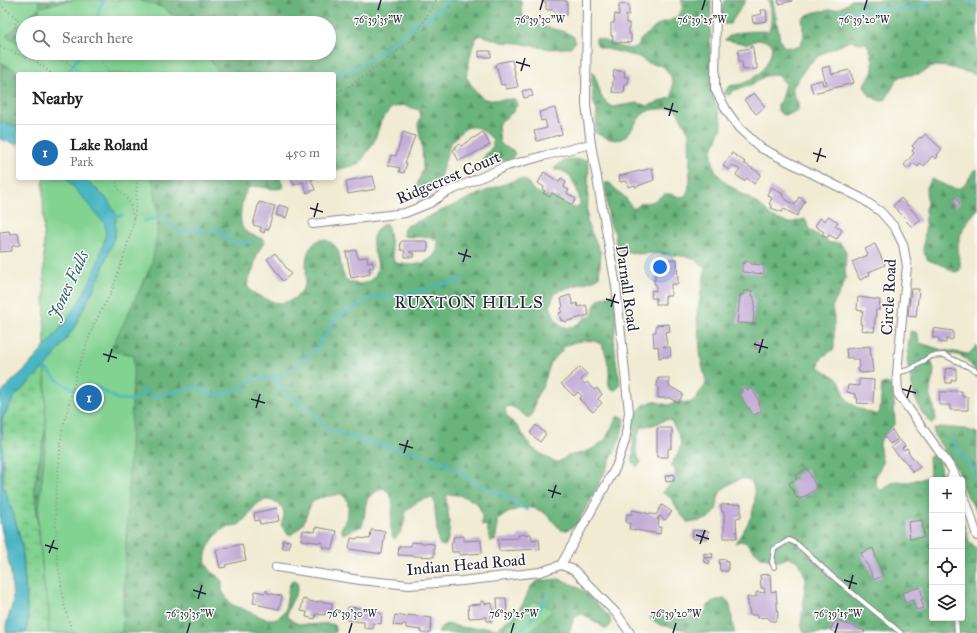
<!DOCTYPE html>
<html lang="en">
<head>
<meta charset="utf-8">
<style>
  :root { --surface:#fff; --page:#f6f6f6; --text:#222; --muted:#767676; --line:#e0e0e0; --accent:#1f6fb2 }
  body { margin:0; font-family:"IM FELL Great Primer",serif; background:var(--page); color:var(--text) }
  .controls { position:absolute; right:12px; bottom:12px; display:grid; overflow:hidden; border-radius:4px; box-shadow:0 2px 6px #0003 }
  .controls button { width:36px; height:36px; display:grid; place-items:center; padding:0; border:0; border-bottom:1px solid var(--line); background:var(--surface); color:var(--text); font:20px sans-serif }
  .you { position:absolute; left:660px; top:267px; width:14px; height:14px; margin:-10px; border:3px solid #fff; border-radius:50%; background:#1a73e8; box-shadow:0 0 0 6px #1a73e833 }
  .badge { display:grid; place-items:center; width:26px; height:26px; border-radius:50%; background:var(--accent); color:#fff; font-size:13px; font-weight:700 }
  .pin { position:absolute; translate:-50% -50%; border:2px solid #fff; box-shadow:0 1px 4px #0006 }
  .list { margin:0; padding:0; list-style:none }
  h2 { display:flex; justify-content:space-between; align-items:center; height:52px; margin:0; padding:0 16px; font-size:17px }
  h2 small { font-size:13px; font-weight:400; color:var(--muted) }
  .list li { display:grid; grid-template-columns:26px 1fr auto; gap:12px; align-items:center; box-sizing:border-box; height:56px; padding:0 16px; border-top:1px solid var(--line) }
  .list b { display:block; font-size:15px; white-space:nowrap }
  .list p { margin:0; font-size:13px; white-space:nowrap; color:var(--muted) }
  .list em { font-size:13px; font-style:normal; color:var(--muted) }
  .icon { flex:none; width:22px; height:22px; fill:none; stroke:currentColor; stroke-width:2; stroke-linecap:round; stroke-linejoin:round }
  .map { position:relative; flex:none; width:977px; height:633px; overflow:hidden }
  .search { position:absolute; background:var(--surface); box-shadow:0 2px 6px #0003; left:16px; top:16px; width:320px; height:44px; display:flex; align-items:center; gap:10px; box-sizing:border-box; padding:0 14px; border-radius:22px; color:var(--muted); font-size:15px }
  .panel { position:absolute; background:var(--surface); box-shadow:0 2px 6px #0003; left:16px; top:72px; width:320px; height:108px; border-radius:4px }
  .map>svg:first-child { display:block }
  .forest { fill:url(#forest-firs); stroke:#466b5c; fill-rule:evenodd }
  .wetland { fill:url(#wetland-marsh); stroke:#527a66 }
  .green { fill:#82d292; stroke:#527a66 }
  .water { fill:#48b6c4; stroke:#356c80 }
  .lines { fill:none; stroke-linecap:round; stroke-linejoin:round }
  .stream { stroke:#48b6c4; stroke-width:2.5 }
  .building { fill:#c4aed8 }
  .lane-casing { stroke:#8a8687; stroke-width:6 }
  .street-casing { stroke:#8a8687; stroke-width:10 }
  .path { stroke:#8a8687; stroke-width:1.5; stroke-dasharray:1 3; stroke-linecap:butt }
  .lane { stroke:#fff; stroke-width:4 }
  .street { stroke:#fff; stroke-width:8 }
  .ticks { fill:none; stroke:#22223b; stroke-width:1.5 }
  .labels { text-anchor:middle; stroke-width:3; stroke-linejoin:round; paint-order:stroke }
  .street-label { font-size:16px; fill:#22223b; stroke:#fdfcf7 }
  .water-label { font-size:17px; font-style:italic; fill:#315d72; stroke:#fdfcf7 }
  .neighbourhood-label { font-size:17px; letter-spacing:1px; fill:#22223b; stroke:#fdfcf7 }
  .ticks-label { font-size:10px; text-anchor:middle; fill:#22223b; stroke:#fdfcf7; stroke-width:3; stroke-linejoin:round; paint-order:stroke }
</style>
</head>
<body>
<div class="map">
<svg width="977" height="633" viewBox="0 0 977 633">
  <defs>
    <pattern id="forest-firs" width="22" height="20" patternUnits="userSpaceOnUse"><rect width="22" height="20" fill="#69b47c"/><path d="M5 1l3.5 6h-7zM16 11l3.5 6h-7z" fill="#569267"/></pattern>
    <pattern id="wetland-marsh" width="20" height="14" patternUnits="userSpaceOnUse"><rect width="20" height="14" fill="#82d292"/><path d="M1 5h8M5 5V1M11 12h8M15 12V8" fill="none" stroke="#70b47f"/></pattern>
  </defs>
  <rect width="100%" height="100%" fill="#fdfcf7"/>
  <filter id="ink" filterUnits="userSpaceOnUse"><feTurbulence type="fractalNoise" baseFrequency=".025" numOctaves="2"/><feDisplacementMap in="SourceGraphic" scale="8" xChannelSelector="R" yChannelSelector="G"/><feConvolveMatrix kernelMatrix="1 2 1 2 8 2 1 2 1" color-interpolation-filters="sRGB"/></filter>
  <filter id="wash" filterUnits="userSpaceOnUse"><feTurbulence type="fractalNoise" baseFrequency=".012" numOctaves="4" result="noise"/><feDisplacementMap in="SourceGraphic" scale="16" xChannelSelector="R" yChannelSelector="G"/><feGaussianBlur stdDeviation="0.9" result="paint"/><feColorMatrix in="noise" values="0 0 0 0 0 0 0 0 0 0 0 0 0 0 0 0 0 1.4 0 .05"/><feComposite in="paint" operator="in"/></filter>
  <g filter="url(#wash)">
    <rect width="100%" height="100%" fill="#f1ebd3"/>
    <path class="forest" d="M 0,0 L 521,0 C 521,4 521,9 522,13 C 529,30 561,26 574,37 L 575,42 L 572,46 L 567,48 L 550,49 L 519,43 L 502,42 L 481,35 L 476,38 L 472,48 L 466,77 C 471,83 477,96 485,99 C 489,101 508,99 514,99 L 518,103 L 513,112 L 500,122 L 498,126 L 500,142 L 503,146 L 513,150 L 515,154 L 511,159 L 488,164 L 479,168 L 483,158 L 493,146 L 493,140 C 482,128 471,120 458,135 C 455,139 450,143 449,148 C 443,163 439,197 419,199 L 415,196 L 415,191 L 423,169 L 422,146 L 418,125 L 421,115 L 419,110 L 402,105 L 391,108 L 381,121 L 374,142 L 359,164 L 336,170 L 334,169 L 334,74 L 18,74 L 18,127 L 0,121 ZM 23,23 L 329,23 L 329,53 L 23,53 Z
      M 681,0 L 711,0 L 710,58 L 714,74 L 714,102 L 722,121 L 722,127 L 712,151 L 712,156 L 715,171 L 726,183 L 765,209 L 771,217 L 790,223 L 805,219 L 809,228 L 813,232 L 830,243 L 840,243 L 846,251 L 845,279 L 842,288 L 832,307 L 834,318 L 834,349 C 827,354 819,357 819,367 L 839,380 L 846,398 L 849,402 L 858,408 L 877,415 L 880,411 L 882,384 L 887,383 L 891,386 L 894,402 L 895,424 C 879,438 877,442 883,463 C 878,472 870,481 880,490 L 884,489 L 893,482 L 897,481 L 908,482 L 928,477 L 930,473 L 929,457 L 934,455 C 942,462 938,471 945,480 L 932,480 L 932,618 L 962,618 L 962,518 L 969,541 L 977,550 L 977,633 L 805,633 L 801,625 L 806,578 L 799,562 L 790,557 L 776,562 L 761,557 L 745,542 L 740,541 L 735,543 C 747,527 758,509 754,489 C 753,485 752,481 747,479 C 739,477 722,487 719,495 C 717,501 718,508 714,513 C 708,521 699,521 689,523 L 681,515 L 671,498 L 662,492 C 670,485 683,474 670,465 C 686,444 682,442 671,420 C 664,419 662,422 656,424 C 651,426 647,425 643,427 C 637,431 635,447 637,454 C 638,457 640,461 641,463 L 637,467 L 633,463 L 633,442 L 630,426 L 631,421 L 637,412 L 644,405 L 653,401 L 668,405 L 678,401 L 688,403 L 693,401 L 705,386 L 706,381 L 701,360 L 697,314 L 705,271 L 704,266 L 691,257 L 654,253 L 637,254 L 616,249 L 615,233 L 610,224 L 608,214 L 605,183 L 610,183 L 617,191 L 625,197 L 633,209 L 637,207 L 641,203 L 652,202 L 665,194 L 670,194 L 680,197 L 685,196 L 688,191 L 690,180 L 689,133 L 676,109 C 672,108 651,109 648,111 C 632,118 632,145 610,139 C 604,137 600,136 595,132 L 597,111 L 593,101 L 592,72 L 596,78 L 601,96 L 608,104 L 612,107 L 638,103 L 648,106 L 672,97 L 673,85 L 672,80 L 670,75 L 663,66 L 648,63 L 639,57 L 599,47 L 596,43 L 596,38 C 609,40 627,55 639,45 L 640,40 C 647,35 653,28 660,24 C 663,22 666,22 669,21 C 678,18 686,9 681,0 Z
      M 725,0 L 746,0 L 730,24 L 724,24 C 721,17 721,7 725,0 Z
      M 768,0 L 773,0 L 780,40 L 783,46 L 794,48 L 800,46 L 804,36 L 802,19 C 817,5 839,16 851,0 L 977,0 L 977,75 L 948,67 L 936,66 L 929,68 L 920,74 L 902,76 L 897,79 L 886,99 L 880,101 L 870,96 L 864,86 C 865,80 869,78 872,72 C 875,65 871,50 867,44 L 850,41 L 821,54 L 807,66 L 793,87 L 793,93 L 798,103 L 798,110 C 790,114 785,118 778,111 L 778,105 L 781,99 L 785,83 L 777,75 L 765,76 L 751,86 L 734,90 L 730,95 L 724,94 C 729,82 734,87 744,83 C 760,76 771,63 772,45 L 769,41 L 757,40 L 747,44 L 725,40 C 734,29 756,32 769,31 C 772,23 772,8 768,0 Z
      M 571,159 L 588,160 L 589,164 L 587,223 L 601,253 L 599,277 L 594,280 L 558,291 L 554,295 L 550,305 C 554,317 559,333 576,325 C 582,322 583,317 590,317 C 594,313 593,310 595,305 C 597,297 608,296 615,294 L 617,309 L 614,340 L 616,361 L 620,382 L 619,387 L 615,390 L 610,388 C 607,382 610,377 609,370 C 609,365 605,349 602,346 C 595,336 573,342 564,346 L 562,351 L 551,362 L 543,386 L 537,395 L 532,415 L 528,418 L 515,408 L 510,406 L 505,408 L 506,414 L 509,419 L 517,426 L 532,448 L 554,462 L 559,462 L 567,456 L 583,453 L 592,449 L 605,440 L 617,417 L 622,416 L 625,419 L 620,440 L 593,496 L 577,524 L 567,530 L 561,530 C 556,525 548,514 541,511 C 525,503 510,511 497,520 L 497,531 L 495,541 L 490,541 L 487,526 L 482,525 L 482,514 L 478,504 C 469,498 458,493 447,495 C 445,501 447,505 448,511 C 449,521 451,537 445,546 L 440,545 L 438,540 L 434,499 C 423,496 414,504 405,511 C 406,520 402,534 394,539 C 383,522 404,501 383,488 C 359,499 369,505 362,526 L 343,534 L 341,529 C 347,517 354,503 341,494 L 318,498 L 313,501 L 310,506 L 303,524 L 291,535 L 287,533 L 281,525 C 284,516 286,512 280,505 C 276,502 274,501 269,500 C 255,499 250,516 241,523 C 237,527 232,525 227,527 C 215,532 201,554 207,565 C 210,572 217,575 222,581 L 222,591 L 231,604 L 266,619 L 277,619 L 285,611 L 289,586 L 292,581 L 297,581 C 301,594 287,603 287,616 C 300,632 320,620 335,625 L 335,633 L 55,633 L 44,580 L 34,487 L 45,431 L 63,392 L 84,178 L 280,178 L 284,187 C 273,193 260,183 248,188 C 242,196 237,222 244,230 C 249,235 259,237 265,240 L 257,254 L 253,269 L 247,285 C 250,292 258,296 266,299 C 269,300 274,302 277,303 C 291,304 306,292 306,278 C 307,263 303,252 317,241 C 320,239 324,239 328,241 C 345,249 337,265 345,278 C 348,282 353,283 358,284 C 363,284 369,282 372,279 C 391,261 355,243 385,223 L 388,227 L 394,262 C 411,268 439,265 438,241 C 428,233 415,239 404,236 L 403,230 L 407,226 L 488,190 L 518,179 C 530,179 527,185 535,191 C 542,196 551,196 559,199 C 564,202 569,206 575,208 L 580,205 C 580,195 573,175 563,171 C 560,170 557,170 554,170 C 558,163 564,160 571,159 Z
      M 977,169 L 977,210 C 968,219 959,233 958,246 C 958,255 962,262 959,271 L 954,272 L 945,266 L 928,260 L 923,251 L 926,220 L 925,209 L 927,204 L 926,187 L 932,179 C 954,189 961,197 973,171 Z
      M 910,331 L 916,332 L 920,343 L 942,350 L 969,354 L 977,345 L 977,378 C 973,363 962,351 945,355 C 939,356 935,356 931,361 C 938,374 930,379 930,392 C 929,397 932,402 934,407 C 935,411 935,416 936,420 L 932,424 L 921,411 L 914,395 L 907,361 Z
      M 940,427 L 965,429 L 977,433 L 977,512 L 962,487 L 962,480 L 961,480 L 960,474 L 934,435 L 934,429 Z
      M 559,579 C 581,585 593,600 609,616 L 611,621 L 610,626 L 606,629 L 583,614 L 578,614 L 574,619 L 569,633 L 438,633 L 441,627 L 446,624 L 466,628 L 486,627 L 497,629 L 518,611 L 524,602 L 530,587 L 538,581 Z
      M 724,599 L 728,601 C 733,611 731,623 735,633 L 688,633 L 686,630 L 660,625 L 650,618 L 653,614 C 677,620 681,620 704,614 C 710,601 710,601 724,599 Z"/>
    <path class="wetland" d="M 49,363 L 63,392 L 45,431 L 34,487 L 44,580 L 55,633 L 26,633 L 28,620 L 22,546 L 15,519 L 3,486 L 2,419 L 14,397 Z"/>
    <path class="green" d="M 0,0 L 39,0 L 40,7 L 71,0 L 137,0 L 164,8 L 181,23 L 40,23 L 39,8 L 6,36 L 23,45 L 23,53 L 206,53 L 219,74 L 22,74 L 0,62 Z
      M 43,178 L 152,178 L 158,212 L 157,233 L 152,264 L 110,351 L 134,355 L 122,633 L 49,633 L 49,608 L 44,588 L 38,519 L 46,440 Z
      M 534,601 L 553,610 L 529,633 L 499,633 Z"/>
    <path class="water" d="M 0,121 L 18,127 L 18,145 L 0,139 Z
      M 66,178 L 84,178 L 107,199 L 116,214 L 115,235 L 99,278 L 74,328 L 49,363 L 14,397 L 2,419 L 3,486 L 15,519 L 22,546 L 28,620 L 26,633 L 6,633 L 6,625 L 13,602 L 11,573 L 0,522 L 0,395 C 7,384 19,376 28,366 C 59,332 91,294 102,248 C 105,239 107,232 105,224 Z"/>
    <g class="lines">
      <path class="stream" d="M 967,0 L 977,6
        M 841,13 L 866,8 L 923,9 L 929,0
        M 95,23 L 101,5 L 105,0
        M 67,74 L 81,53
        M 334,75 L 353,69 L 377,55 L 415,23 L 431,17 L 448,0
        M 114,216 L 123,215
        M 144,221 L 161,217 C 169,222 175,230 184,233 L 190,229 L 198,228 L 204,233 L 218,229 C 233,243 231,246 253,241
        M 41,365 L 49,371 L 56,379 L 72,389 L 97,387 L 117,399 L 134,400 L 144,391 L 153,397 L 196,387 L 216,396 L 240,389 L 254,378 L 274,377 L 287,373 L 315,350 L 337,317 L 369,299 L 420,291 L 462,279
        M 274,377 L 284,391 L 312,412 L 329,430 L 395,449 L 417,452 L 452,467 L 472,481 L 505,496 L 527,510
        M 951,440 L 974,471 L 977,488
        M 520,633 L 544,602 L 547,593"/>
    </g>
    <g id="blocks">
      <path class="building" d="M 542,0 L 564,0 L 564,1 L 567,1 L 567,15 L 556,15 L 556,12 L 554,12 L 554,10 L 547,10 L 546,8 L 546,2 L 542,2 Z
        M 778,0 L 792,0 L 792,1 L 779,4 Z
        M 619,4 L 629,5 L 629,15 L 626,15 L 626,23 L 629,23 L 629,34 L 631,34 L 631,43 L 620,42 L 620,43 L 612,43 L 613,36 L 611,36 L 611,23 L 614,23 L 615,14 L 619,15 Z
        M 761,10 L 766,10 L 767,21 L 753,23 L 752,16 L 762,14 Z
        M 750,46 L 752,46 L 753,49 L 755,63 L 757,64 L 757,69 L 743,70 L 742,61 L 739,61 L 738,50 L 751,48 Z
        M 479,51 L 491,51 L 491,57 L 479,57 Z
        M 512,60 L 518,87 L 506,89 L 504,84 L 501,85 L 497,68 L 495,68 L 495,66 L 497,63 Z
        M 830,66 L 832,74 L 850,70 L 854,83 L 813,93 L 810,83 L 822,80 L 823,85 L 827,84 L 826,80 L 825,80 L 822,68 Z
        M 614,70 L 625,72 L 624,77 L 628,77 L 628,85 L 625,85 L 624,93 L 612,92 Z
        M 531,89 L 533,96 L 524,98 L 522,91 Z
        M 754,93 L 765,107 L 756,114 L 744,100 Z
        M 555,108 L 562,134 L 537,141 L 534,131 L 547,128 L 545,120 L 541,121 L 539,112 Z
        M 403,132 L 415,136 L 405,163 L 407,163 L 404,173 L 399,172 L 400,168 L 388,165 L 391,155 L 396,156 Z
        M 483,132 L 490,145 L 459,161 L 453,150 L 456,148 L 455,147 L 460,144 L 461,146 Z
        M 925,134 L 942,149 L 937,155 L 938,156 L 936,159 L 932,156 L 924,166 L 920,163 L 918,167 L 913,163 L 908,169 L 904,165 L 914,153 L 912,151 L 914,148 L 912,146 L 920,137 L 922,138 Z
        M 732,153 L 745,162 L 744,163 L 761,174 L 754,184 L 747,178 L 744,181 L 736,175 L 740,170 L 732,165 L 729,170 L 723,166 Z
        M 652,168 L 654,180 L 635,187 L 635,185 L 628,187 L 627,181 L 620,182 L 619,176 Z
        M 544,172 L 559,182 L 561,178 L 566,182 L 564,187 L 569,190 L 567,193 L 576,199 L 572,205 L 552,193 L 550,197 L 543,193 L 545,191 L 543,190 L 544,187 L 538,183 Z
        M 373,176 L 376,189 L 348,194 L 346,181 Z
        M 291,178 L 315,178 L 311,180 L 315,190 L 307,193 L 303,182 L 294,185 Z
        M 771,187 L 783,194 L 782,196 L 785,199 L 795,205 L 799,197 L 805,201 L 797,216 L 784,209 L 782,212 L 771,208 L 772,206 L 769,204 L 772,198 L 767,195 Z
        M 956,197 L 960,204 L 954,207 L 950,200 Z
        M 901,198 L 921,220 L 912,227 L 905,220 L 906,219 L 893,206 Z
        M 259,202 L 275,206 L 268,230 L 265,229 L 264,233 L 260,231 L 261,227 L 253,225 Z
        M 279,205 L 289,208 L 286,218 L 276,215 Z
        M 828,216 L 838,222 L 835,226 L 842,230 L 837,239 L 829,235 L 827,238 L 822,235 L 824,232 L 815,226 L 820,218 L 825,221 Z
        M 9,231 L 10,234 L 18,233 L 20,245 L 12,246 L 12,251 L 0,252 L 0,232 Z
        M 402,241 L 426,241 L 428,243 L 428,249 L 427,249 L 427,251 L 410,251 L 410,253 L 414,253 L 414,257 L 405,257 L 405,251 L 401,250 L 400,243 Z
        M 875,244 L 885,265 L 869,272 L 870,275 L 860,280 L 852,262 L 868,255 L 865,249 Z
        M 356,250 L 358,258 L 367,257 L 368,262 L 372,261 L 374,267 L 369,268 L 370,274 L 351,278 L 346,252 Z
        M 275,253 L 291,274 L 283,281 L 267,259 Z
        M 677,259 L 678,284 L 671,284 L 671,296 L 665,296 L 665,304 L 656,304 L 656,298 L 651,298 L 652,290 L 656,291 L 656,284 L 654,284 L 654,280 L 655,280 L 655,274 L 660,274 L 660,260 Z
        M 745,261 L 751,262 L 751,264 L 764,265 L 764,274 L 742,272 L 742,263 L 745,264 Z
        M 911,289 L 919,289 L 916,317 L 908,316 Z
        M 744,291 L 753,291 L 752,296 L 754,296 L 754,300 L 755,301 L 753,324 L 737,323 L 740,295 L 743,295 Z
        M 570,295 L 573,305 L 577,303 L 578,307 L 586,305 L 589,315 L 564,322 L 564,320 L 561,321 L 559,313 L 562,312 L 561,308 L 563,307 L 561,298 Z
        M 858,297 L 880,300 L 879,310 L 876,310 L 874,332 L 861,330 L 862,324 L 860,324 L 863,311 L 857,310 Z
        M 669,324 L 670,331 L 665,332 L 667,345 L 663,346 L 663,347 L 670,347 L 671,356 L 659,358 L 658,346 L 654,347 L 653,332 L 656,332 L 656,325 Z
        M 933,328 L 953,331 L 953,339 L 952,340 L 946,339 L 946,343 L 939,342 L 939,338 L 933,338 Z
        M 755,342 L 762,342 L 761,348 L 755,348 Z
        M 870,346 L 873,372 L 861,373 L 861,372 L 859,372 L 858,367 L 860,367 L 859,359 L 852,359 L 851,357 L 847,358 L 846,349 Z
        M 580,367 L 587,374 L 581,380 L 585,384 L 587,382 L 594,390 L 597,388 L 602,394 L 598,399 L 602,403 L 593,412 L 579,399 L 582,396 L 578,392 L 574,396 L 561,384 Z
        M 956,368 L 956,380 L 951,380 L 951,383 L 946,383 L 945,369 Z
        M 658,378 L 669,378 L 669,386 L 683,394 L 678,403 L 670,398 L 658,398 L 658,387 L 657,387 Z
        M 859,379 L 874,380 L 873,404 L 857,403 L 858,398 L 855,398 L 855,394 L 847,392 L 848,385 L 859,386 Z
        M 745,387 L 747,390 L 752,388 L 760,403 L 758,404 L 762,411 L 753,415 L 749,408 L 748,409 L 740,394 L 743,393 L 741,389 Z
        M 950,391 L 962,391 L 962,397 L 968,397 L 968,410 L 950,410 L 950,405 L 939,405 L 940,392 L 950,392 Z
        M 536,425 L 546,434 L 540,442 L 530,433 Z
        M 657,428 L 672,428 L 672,448 L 668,449 L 668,457 L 657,457 Z
        M 892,430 L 898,439 L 890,444 L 884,436 Z
        M 900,440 L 905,446 L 902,449 L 904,451 L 907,449 L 909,451 L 908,452 L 920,467 L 913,472 L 908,466 L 909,464 L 908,465 L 903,459 L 901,459 L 891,447 Z
        M 807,468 L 817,489 L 800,499 L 798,497 L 797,498 L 789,483 L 797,479 L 795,476 Z
        M 674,474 L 674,481 L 666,482 L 665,476 Z
        M 741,504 L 741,517 L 736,518 L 737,538 L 724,538 L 724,512 L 722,512 L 721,505 Z
        M 662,505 L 672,512 L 665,520 L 660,516 L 657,519 L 659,519 L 658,527 L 661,527 L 660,534 L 629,529 L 630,523 L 626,523 L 627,514 L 632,514 L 632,510 L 656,515 Z
        M 277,508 L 279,521 L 260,524 L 259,520 L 255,521 L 254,513 Z
        M 922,520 L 924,537 L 910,539 L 908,522 Z
        M 316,527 L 337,531 L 333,549 L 322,547 L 323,543 L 301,540 L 303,530 L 315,532 Z
        M 371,530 L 385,531 L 382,554 L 349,549 L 351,538 L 357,539 L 357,538 L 370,539 Z
        M 693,530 L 709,531 L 708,539 L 692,539 Z
        M 531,534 L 532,540 L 539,539 L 540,549 L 499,551 L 498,539 L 518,538 L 518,535 Z
        M 464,536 L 464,541 L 481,540 L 482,553 L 459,555 L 459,552 L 452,552 L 451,542 L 453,542 L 453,537 Z
        M 283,540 L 290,541 L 289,548 L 282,548 Z
        M 411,542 L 434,544 L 434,557 L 398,555 L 399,546 L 411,546 Z
        M 242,544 L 246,560 L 225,565 L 226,567 L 220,568 L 216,550 Z
        M 873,548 L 883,576 L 874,580 L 867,564 L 866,564 L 861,553 Z
        M 704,553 L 713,554 L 712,558 L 704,557 Z
        M 704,558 L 710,561 L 709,564 L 703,561 Z
        M 726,559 L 726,562 L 728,562 L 728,571 L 720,571 L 719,560 Z
        M 770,574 L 771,592 L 776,591 L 778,617 L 775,621 L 771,621 L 767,617 L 758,618 L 758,615 L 750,615 L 747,597 L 756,597 L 756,593 L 758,592 L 765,593 L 764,588 L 761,588 L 760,575 Z
        M 920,587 L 923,598 L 921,599 L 924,608 L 916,610 L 913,600 L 905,603 L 902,593 Z
        M 266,590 L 268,591 L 267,593 L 282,596 L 279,609 L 259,605 L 260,604 L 253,603 L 255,591 L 265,593 Z
        M 497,598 L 506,598 L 507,612 L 498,613 Z
        M 303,599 L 317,603 L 317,601 L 332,603 L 331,614 L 325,613 L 325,615 L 316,614 L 315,619 L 306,617 L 307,612 L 301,611 Z
        M 481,601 L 484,601 L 485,604 L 492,603 L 493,616 L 491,616 L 492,621 L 487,621 L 486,617 L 469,618 L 468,605 L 481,604 Z
        M 348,607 L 360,608 L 360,611 L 382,613 L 381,624 L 373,623 L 373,629 L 364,628 L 364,622 L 346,620 Z
        M 395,615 L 408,617 L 408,615 L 432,618 L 430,633 L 421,633 L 421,630 L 406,628 L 406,624 L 403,624 L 402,626 L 393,625 Z
        M 835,621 L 853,626 L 865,631 L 864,633 L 837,633 L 830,630 Z"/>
    </g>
  </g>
  <g filter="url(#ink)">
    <use href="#blocks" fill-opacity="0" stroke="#8a8687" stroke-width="1"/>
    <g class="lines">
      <g class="lane-casing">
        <path id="lane" d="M 897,373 L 911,369 L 931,356 L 944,355 L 977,371
          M 948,480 L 952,470
          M 774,567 L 772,562 L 774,549 L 789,540 L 797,544 L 832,576 L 901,633
          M 956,618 L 957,633"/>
      </g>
      <g class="street-casing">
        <path id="street" d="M 716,0 L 715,89 L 727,111 L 739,128 L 761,148 L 861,198 L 881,212 L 895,228 L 903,244 L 907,266 L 897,373 L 898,394 L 952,469 L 957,480
          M 313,224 L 405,213 L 430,203 L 445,193 L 507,166 L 543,156 L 591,144
          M 962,493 L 969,510 L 977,536
          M 561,565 L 616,467 L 625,441 L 629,412 L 616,286 L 591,144 L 586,105 L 587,0
          M 276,567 L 360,580 L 409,585 L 462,581 L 540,572 L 561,565 L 574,570 L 617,614 L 630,633"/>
      </g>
      <path class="path" d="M 0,4 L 18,20 L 14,25 L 17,31 L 23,31
        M 0,47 L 36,61 L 52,74
        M 53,53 C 63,62 70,61 78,74
        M 94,53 L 111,74
        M 334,93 L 347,88 L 380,65 L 414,38 L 436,0
        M 115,178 L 118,188 L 130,203 L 133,219
        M 72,633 L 64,603 L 57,557 L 55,504 L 62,432 L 77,371 L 94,324 L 111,293 L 125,253 L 134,221 L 136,202 L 137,178"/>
      <use href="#lane" class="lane"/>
      <use href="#street" class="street"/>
    </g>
  </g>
  <path class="ticks" d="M 378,10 L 381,0M 540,10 L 543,0M 702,10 L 705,0M 864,10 L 867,0M 516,62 L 530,66M 521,71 L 525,58M 664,108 L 678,112M 669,116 L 673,103M 813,153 L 826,157M 817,162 L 821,148M 310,208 L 323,212M 314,217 L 318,203M 458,253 L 471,257M 463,262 L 467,249M 606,299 L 619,303M 611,307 L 615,294M 754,344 L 768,348M 759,353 L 763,339M 103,354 L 117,358M 108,362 L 112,349M 902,389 L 916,393M 907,398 L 911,385M 251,399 L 265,403M 256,408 L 260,394M 399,444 L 413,448M 404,453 L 408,440M 548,490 L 561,494M 552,498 L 556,485M 696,535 L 709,539M 700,544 L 705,530M 45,545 L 58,549M 49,553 L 54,540M 844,580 L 857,584M 849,589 L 853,575M 193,590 L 206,594M 198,599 L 202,585M 187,633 L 190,623M 349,633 L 352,623M 511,633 L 514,623M 673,633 L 676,623M 835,633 L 838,623"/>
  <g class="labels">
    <g class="street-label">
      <text transform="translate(448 177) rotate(-23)" y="6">Ridgecrest Court</text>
      <text transform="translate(628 288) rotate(82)" y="6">Darnall Road</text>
      <text transform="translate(888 297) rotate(-87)" y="6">Circle Road</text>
      <text transform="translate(466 564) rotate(-5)" y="6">Indian Head Road</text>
    </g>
    <g class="water-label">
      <text transform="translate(68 285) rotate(-65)" y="6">Jones Falls</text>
    </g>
    <g class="neighbourhood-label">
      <text x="469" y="308">RUXTON HILLS</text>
    </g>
  </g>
  <g class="ticks-label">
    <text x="378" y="23">76°39'35"W</text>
    <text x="540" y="23">76°39'30"W</text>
    <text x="702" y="23">76°39'25"W</text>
    <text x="864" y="23">76°39'20"W</text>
    <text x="190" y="617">76°39'35"W</text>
    <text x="352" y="617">76°39'30"W</text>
    <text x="514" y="617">76°39'25"W</text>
    <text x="676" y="617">76°39'20"W</text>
    <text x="838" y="617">76°39'15"W</text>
  </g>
</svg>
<div class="controls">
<button>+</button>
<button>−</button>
<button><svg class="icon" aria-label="locate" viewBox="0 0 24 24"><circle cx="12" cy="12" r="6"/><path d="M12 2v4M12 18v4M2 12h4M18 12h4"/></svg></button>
<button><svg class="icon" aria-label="layers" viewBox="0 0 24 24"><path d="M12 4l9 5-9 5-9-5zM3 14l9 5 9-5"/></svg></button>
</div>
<div class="you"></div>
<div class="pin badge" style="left:89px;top:398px">1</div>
<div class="search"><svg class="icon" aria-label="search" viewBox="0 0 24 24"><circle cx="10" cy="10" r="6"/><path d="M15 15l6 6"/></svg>Search here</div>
<section class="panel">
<h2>Nearby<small></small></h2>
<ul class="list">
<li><span class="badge">1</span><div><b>Lake Roland</b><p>Park</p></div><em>450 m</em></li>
</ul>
</section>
</div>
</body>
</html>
